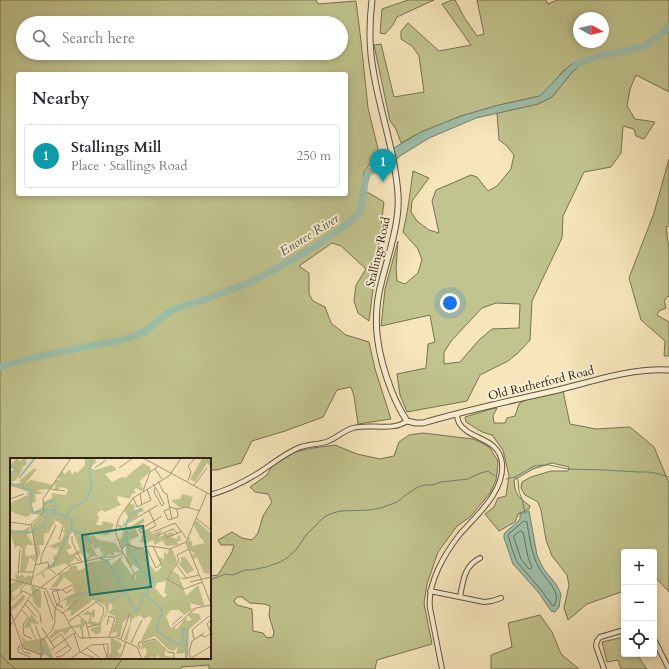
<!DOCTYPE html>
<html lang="en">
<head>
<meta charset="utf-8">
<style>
  :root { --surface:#fff; --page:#f7f7f7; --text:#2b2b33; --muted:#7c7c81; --line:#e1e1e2; --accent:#db2777 }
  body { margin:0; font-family:Cardo,serif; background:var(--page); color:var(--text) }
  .controls { position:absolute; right:12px; bottom:12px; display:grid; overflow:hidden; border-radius:4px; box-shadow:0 2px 6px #0003 }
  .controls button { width:36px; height:36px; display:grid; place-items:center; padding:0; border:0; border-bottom:1px solid var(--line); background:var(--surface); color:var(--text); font:20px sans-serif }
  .compass { position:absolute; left:573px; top:12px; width:36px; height:36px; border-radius:50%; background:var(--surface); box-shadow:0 2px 6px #0003; rotate:98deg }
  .you { position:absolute; left:450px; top:303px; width:14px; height:14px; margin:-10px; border:3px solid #fff; border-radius:50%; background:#1a73e8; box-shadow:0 0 0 6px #1a73e833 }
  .badge { display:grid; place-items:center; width:26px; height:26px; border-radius:50%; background:var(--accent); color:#fff; font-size:13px; font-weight:700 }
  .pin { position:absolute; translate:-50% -33px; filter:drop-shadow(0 1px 2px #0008) }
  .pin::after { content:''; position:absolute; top:21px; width:14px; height:12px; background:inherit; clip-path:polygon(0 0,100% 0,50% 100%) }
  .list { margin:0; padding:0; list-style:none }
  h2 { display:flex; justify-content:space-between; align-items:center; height:52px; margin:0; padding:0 16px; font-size:17px }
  h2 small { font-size:13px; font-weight:400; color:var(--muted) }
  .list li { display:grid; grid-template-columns:26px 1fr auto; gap:12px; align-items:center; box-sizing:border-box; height:64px; margin:0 8px 8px; padding:0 8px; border:1px solid var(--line); border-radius:4px }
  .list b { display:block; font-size:15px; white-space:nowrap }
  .list p { margin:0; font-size:13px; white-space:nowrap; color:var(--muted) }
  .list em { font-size:13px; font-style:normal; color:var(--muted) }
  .icon { flex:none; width:22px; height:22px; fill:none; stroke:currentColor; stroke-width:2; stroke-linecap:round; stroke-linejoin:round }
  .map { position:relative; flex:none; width:669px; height:669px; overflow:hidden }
  .search { position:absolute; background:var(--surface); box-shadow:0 2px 6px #0003; left:16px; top:16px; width:332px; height:44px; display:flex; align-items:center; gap:10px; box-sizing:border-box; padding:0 14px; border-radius:22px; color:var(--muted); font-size:15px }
  .panel { position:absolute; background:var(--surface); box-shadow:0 2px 6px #0003; left:16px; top:72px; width:332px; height:124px; border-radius:4px }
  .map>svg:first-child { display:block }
  .green { fill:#c1c48e; stroke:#787253; fill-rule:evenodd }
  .water { fill:#9ec0ab; stroke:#718070 }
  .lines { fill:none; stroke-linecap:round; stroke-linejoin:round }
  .shore { stroke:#667062; stroke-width:1 }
  .stream { stroke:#718070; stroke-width:1 }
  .river { stroke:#9ec0ab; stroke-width:7 }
  .minor-casing { stroke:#605241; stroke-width:6 }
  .tertiary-casing { stroke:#605241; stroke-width:7 }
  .minor { stroke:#faefd3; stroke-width:4 }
  .tertiary { stroke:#faefd3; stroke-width:5 }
  .labels { text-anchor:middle; stroke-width:4; stroke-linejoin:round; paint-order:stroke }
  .street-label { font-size:12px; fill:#2e2118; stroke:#faefd3 }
  .water-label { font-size:13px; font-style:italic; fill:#505144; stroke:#faefd3 }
  .inset-river { fill:none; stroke:#9ec0ab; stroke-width:2 }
  .inset-road { fill:none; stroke:#a7977a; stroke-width:1 }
  .view { fill:#0f766e; fill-opacity:0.15; stroke:#0f766e; stroke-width:2 }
  .inset-edge { fill:none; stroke:#2e2118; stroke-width:2 }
</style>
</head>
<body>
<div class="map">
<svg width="669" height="669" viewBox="0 0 669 669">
  <rect width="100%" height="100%" fill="#f7e6bc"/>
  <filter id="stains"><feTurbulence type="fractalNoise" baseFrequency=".005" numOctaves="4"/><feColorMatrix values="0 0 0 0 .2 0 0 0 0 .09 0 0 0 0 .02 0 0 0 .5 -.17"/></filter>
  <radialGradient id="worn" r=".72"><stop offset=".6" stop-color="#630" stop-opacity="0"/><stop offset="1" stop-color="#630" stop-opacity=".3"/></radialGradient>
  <path class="green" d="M 0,0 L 316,0 L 318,4 L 356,1 L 361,41 L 368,108 L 379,153 L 364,172 L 362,189 L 384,202 L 369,321 L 358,313 L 354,301 L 356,285 L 366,269 L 341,246 L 332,243 L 299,266 L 309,273 L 309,294 L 313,301 L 325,307 L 331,323 L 346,335 L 369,342 L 375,369 L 391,419 L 358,424 L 354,396 L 351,387 L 337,390 L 323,417 L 285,431 L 252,441 L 241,463 L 217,470 L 210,470 L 210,459 L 11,459 L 11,658 L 210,658 L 210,576 L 218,575 L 232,552 L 234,545 L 221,545 L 218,540 L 232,532 L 242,538 L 252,540 L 258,533 L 263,516 L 272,502 L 268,494 L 255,492 L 250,487 L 267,475 L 272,466 L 295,452 L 313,448 L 335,445 L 357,454 L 380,459 L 394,456 L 399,442 L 409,435 L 423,433 L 473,439 L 482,443 L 490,448 L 498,461 L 497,473 L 496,480 L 490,493 L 470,517 L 457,526 L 438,552 L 427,584 L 424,603 L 432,644 L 377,660 L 375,669 L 209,669 L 209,665 L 181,667 L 181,669 L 0,669 ZM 23,23 L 341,23 L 341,53 L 23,53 ZM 18,74 L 346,74 L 346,194 L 18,194 ZM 237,597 L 242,597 L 250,603 L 264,604 L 270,606 L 269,616 L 274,632 L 273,637 L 267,638 L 263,633 L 253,631 L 252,609 L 237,605 L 234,601 Z
    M 408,0 L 434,0 L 397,17 L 393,25 L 385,34 L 380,33 L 382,9 Z
    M 452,0 L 455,0 L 464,17 L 477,36 L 484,34 L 477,0 L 546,0 L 548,4 L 557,0 L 669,0 L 669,92 L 636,75 L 630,89 L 627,106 L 635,119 L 655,122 L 644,139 L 636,136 L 634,129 L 623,126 L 621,153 L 611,167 L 584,172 L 563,216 L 562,238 L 532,301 L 530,340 L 518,353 L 508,361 L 480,375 L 467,401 L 407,412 L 400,395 L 397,374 L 426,368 L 428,344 L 435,342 L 430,315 L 381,326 L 385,289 L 398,241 L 396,268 L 397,281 L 405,284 L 418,273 L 422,260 L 418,249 L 403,232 C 408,212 410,192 413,171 L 429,178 L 412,201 L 411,212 L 417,221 L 429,230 L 439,233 L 432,201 L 436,190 L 471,175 L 477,177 L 488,191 L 497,186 L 511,169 L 514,155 L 506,145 L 499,140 L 497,113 L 538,104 L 552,97 L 573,71 L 585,61 L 576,62 L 563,71 L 552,85 L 540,96 L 499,105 L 461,116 L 421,132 L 401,143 L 396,129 L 390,121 L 374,45 L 381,44 L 394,97 L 424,92 L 419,56 L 412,46 L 401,39 L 401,31 L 408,23 L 439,51 L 471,45 L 442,4 ZM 579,18 L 603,18 L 603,42 L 579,42 ZM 496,303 L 520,304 L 519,328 L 492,329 L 479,340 L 460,362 L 444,364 L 444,352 L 452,340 L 482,308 Z
    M 669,159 L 669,226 L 666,227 L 669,249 L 669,297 L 668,296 L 664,301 L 666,308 L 659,311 L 657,315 L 669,322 L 669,356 L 664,356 L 665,341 L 641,320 L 629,278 L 654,213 Z
    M 563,391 L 570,424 L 596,429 L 630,427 L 654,447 L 669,483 L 669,592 L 656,578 L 654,579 L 654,552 L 624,552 L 624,591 L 587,604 L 568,620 L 564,608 L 569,585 L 567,575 L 552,556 L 546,540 L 541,510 L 538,502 L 525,495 L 521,488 L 522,482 L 531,477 L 551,471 L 568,471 L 569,467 L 552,463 L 533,469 L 514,480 C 515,495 518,497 530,506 L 529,509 L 518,514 L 515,522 L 499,531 L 485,514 L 494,507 L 498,498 L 506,496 L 509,476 L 503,450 L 492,435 L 482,432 L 466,422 L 465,417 L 491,409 L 497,408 L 493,416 L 494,423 L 505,423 L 507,418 L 515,416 L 519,404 L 526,399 Z
    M 540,615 L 552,632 L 561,654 L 579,669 L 491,669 L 491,655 L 512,647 L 508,623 Z
    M 624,637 L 624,654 L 630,654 L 638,656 L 647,669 L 621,669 L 618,660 L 607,662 L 602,642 Z"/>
  <path class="water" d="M 586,61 L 573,71 L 552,97 L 538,104 L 476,118 L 429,138 L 400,156 L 379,175 L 372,165 L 382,155 L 421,132 L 461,116 L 499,105 L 540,96 L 570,65 L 576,62 Z
    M 529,511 L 537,555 L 541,564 L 545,571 L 556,584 L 561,594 L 559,607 L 555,612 L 551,611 L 539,593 L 513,564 L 504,538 L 504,534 C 509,528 515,525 520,519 L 520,514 Z"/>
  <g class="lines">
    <path class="shore" d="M 524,521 L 527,522 C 529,536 532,556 539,568 C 544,577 553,584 556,594 C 557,598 556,603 554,606 L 552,605 L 542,591 L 517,562 L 512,549 L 508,535 Z
      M 521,531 L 523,532 L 528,557 L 532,567 L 531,569 L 529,569 L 521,559 L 514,538 L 514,536 Z"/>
    <path class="stream" d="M 515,477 L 518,479 L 519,492 L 522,499 L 525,513
      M 506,479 L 515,477 L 534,466 L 543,465 L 549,465 L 568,469 L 604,470 L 639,472 L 648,472 L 655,473 L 669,477
      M 210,580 L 215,578 L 226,574 L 233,575 L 245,570 L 252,570 L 266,567 L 280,562 L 287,558 L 296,550 L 306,535 L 323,518 L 328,515 L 333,513 L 341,511 L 369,510 L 381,508 L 397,502 L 407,494 L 418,487 L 425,485 L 432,485 L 441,482 L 468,479 L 478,474 L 488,471 L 495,476
      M 0,654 L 8,663 L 16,669
      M 115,669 L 123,658"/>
    <path class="river" d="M 577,64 L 600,55 L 605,55 L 643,47 L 662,34 L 669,26
      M 0,367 L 35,357 L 100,344 L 114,342 L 138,335 L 146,331 L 162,317 L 173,310 L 183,306 L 206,299 L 233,289 L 249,283 L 274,270 L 318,245 L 345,226 L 360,213 L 365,182 L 368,173 L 377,167 L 381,162"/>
    <g class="minor-casing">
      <path id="minor" d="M 210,495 C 228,490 244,482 260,472 C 272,464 283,455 296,449 C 305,444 316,445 326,442 C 335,439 343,431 353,428 C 370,423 392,432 407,421
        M 430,591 L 484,602 L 492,601 L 501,598
        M 460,597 C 463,581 464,566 480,558
        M 654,639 L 669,669
        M 442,669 L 430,608 C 427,583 445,553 460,534 C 477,515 505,491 502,463 C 499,437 469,440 459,423 C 458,421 457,417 457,414
        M 604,669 L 596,646 L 597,641 L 600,637 L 624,630"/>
    </g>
    <g class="tertiary-casing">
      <path id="tertiary" d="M 372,0 C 369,25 369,50 374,75 C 381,115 395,153 398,194 C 400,222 389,252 382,280 C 371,319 377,354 392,392 C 396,402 401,412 407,421 L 416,423 L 423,423 C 467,410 513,400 558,390 C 594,381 631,368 669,370"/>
    </g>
    <use href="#minor" class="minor"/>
    <use href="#tertiary" class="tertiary"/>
  </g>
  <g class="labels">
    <g class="street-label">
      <text transform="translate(378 252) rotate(-77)" y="4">Stallings Road</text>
      <text transform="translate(541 383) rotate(-14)" y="4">Old Rutherford Road</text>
    </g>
    <g class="water-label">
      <text transform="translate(309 234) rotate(-32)" y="5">Enoree River</text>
    </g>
  </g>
  <g transform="translate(10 458)">
    <rect width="201" height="201" fill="#f7e6bc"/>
    <path d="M 7,0 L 10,3 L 15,0 L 17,6 L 11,10 L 13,11 L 5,23 L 1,23 L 4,27 L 13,26 L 9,23 L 23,11 L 27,11 L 15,26 L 21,22 L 43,27 L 46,22 L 52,21 L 48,20 L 51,13 L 55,16 L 60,11 L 62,17 L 65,13 L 67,15 L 75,7 L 75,0 L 85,0 L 86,4 L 81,10 L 85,12 L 102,7 L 107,12 L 95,16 L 102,24 L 112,19 L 115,20 L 133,5 L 140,9 L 141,13 L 129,24 L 132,26 L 130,30 L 133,28 L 132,33 L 126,30 L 124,32 L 126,35 L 122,36 L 120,41 L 108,38 L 107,41 L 111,47 L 95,54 L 91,52 L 87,56 L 89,60 L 86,67 L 92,67 L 93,63 L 104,66 L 102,70 L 104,73 L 98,77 L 81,76 L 79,79 L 83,77 L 89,82 L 105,85 L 113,95 L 104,94 L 105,99 L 99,96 L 96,98 L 91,98 L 96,95 L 92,96 L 89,89 L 84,91 L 82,86 L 80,85 L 88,99 L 83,98 L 78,101 L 79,95 L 75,96 L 77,93 L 73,95 L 79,102 L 76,103 L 71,95 L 65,98 L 71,103 L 67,103 L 65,100 L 58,108 L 55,105 L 33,113 L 35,119 L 33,120 L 32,115 L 22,120 L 21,127 L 31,133 L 31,149 L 28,150 L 23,143 L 21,127 L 15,125 L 2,135 L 4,139 L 1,142 L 0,127 L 6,123 L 5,116 L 10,118 L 12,116 L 15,120 L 18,117 L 23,119 L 42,106 L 45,102 L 43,101 L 44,97 L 47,97 L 49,89 L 45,91 L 39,88 L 51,83 L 55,75 L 52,73 L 55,70 L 48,63 L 44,63 L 45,67 L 43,66 L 39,74 L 34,76 L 34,87 L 29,87 L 30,95 L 26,104 L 22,67 L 31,58 L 22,55 L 17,59 L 4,55 L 3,53 L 0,54 L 2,44 L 18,37 L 17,33 L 0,28 L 0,13 L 5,13 L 0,8 ZM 46,26 L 44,32 L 47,33 L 50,29 L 58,31 L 56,37 L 42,35 L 42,40 L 34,44 L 32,50 L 24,54 L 21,45 L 26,44 L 25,36 L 33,36 L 27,32 L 40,31 ZM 63,74 L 70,92 L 60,97 L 56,92 L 62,90 L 58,85 L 60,76 ZM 201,0 L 201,9 L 197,5 L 185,24 L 180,21 L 192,1 ZM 172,36 L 183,39 L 179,50 L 169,49 L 161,42 L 170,41 ZM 119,45 L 125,47 L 124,53 L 132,49 L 134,53 L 128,55 L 128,60 L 117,66 L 119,62 L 116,67 L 111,70 L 108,69 L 107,66 L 113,68 L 113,62 L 114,66 L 116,65 L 118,59 L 114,52 ZM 134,60 L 134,64 L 125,71 L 129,78 L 117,84 L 120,83 L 121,87 L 117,85 L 112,90 L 109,81 L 112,80 L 113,73 ZM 186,62 L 201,76 L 201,83 L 199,82 L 201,86 L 201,114 L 199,116 L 194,115 L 187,99 L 183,101 L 182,97 L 185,95 L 180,93 L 177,85 L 179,78 L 180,82 L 178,83 L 182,83 L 182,88 L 195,85 L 191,80 L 188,81 L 190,79 L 184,67 ZM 20,68 L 20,72 L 18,73 L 20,75 L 17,77 L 24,87 L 17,87 L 15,91 L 16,98 L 25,97 L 25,104 L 20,99 L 15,114 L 10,113 L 12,91 L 8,87 L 5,91 L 0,73 L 14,72 ZM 139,72 L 143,76 L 152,72 L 149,79 L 162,74 L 164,77 L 159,79 L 167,81 L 169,76 L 171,83 L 167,83 L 168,87 L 156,88 L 152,82 L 145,87 L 143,82 L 137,85 L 130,84 L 133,75 ZM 116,86 L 133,90 L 138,95 L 140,107 L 146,114 L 151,110 L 149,99 L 154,101 L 154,93 L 157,97 L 159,91 L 162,91 L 167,103 L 157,121 L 163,113 L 169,117 L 176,138 L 188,127 L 195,149 L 180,145 L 181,151 L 185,150 L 181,153 L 174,157 L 169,152 L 161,152 L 156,158 L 160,169 L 167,171 L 176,159 L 177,163 L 182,162 L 178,157 L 180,155 L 189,156 L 191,161 L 179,171 L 178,201 L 175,201 L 175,195 L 166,196 L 168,189 L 163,193 L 158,191 L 145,178 L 130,184 L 142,160 L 139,158 L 134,161 L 130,157 L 122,161 L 117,182 L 114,182 L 120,166 L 120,159 L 113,164 L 110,179 L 106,179 L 107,174 L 101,175 L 106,162 L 105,158 L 98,155 L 103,150 L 101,145 L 99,146 L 98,154 L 91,166 L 91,174 L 86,177 L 80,171 L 88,168 L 92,163 L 97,153 L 95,147 L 83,142 L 61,158 L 61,152 L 56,153 L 63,144 L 56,149 L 57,142 L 51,143 L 65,136 L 62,125 L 54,119 L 47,129 L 41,129 L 49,119 L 48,116 L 58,113 L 60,108 L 67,108 L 67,112 L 70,112 L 77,109 L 76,105 L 105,100 L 98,103 L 101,107 L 113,97 L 111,102 L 127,123 L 124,115 L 130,111 L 123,107 L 121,109 L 116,101 ZM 156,123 L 154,135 L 157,136 L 154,140 L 145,130 L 147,125 ZM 171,99 L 175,99 L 184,112 L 177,116 L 168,105 L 171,104 ZM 13,137 L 15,137 L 14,142 L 2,153 L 0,150 ZM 79,151 L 78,154 L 82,154 L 82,151 L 85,153 L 85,159 L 81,159 L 81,163 L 89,165 L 85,168 L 76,165 L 73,169 L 61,170 L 55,177 L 52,173 L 41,181 L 39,179 L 45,173 L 43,171 L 47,172 L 71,166 L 70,161 L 78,165 L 80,157 L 72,157 ZM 21,156 L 29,166 L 20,165 L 26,181 L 35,180 L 44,201 L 35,196 L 30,201 L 31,197 L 16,192 L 11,187 L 13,185 L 8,163 L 12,179 L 17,183 L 25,182 L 19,168 L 16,171 L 14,169 ZM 100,179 L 110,184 L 112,188 L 107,194 L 112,196 L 105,201 L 94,201 L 101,194 ZM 145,182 L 155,192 L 155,198 L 163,199 L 163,201 L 150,201 L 148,196 L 145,201 L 141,198 L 140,201 L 133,201 L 137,195 L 136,190 L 131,191 L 132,185 Z" fill="#c1c48e" fill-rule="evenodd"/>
    <path class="inset-river" d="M 0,5 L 6,13 L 0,15M 9,20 L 25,0M 0,24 L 3,27 L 12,26 L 14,31 L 22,32 L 21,48 L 23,55 L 32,52 L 36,45 L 44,43 L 46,49 L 42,56 L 51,56 L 55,60 L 59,58 L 62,62 L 61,71 L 75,77 L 81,86M 55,60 L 59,52 L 76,42 L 82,29 L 79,14 L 81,3M 0,73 L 18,75 L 28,71 L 34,67 L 37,52 L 43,52M 117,86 L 116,65 L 121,56 L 132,51M 117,87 L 130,111M 49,95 L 61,71M 90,100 L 97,103 L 103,111 L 125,153 L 129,151 L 133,142 L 130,138 L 133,136 L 151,150 L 152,155 L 146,169 L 148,174 L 169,187 L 174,183 L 172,171 L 177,172 L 176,201M 39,109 L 44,106 L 49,95M 131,112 L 141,120M 67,136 L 75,135 L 91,144M 138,140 L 137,133 L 144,118M 55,141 L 66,136M 99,144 L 115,135M 32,190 L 42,201"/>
    <path class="inset-road" d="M 133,0 L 201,37M 85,10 L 96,2M 109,10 L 123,0M 145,11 L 152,21M 148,23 L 154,35 L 157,36M 178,23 L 181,14 L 178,8 L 185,0M 143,26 L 147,32 L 154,46 L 152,48 L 144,34 L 145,30M 184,27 L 197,10M 41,31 L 55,33M 133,33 L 140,14 L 149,8M 130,35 L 132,47M 197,35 L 176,84 L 201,146M 157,36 L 162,62M 123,39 L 127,49 L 141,42 L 137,31M 0,41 L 14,36M 159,51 L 154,53 L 158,62 L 168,59 L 167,51 L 159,49M 167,51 L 177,49 L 190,53M 139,52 L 146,68M 128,59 L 148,47M 186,60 L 201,72M 0,64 L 21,67M 146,68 L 131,75 L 129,72 L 152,58M 143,74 L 165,65 L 176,80M 154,75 L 157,80 L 172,73M 62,78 L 62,84 L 72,104M 147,78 L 163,71 L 168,76M 49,82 L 53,68M 136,89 L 146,110 L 151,106 L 143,88M 112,91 L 117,86 L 128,91 L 140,88 L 160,91 L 176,84M 179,91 L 167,97 L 169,102 L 157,121 L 174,131 L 192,124M 113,95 L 124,115 L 123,121M 31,105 L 31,99 L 46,67M 166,106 L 177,121M 25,107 L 38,104 L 39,110 L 46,116M 8,114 L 23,114M 8,116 L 10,91M 171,119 L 173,121 L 189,117M 0,121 L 36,131 L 45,150 L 54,156 L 61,169 L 70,180 L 105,179 L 127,189 L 132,201M 180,124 L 201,119M 21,126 L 27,99 L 21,66 L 34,54 L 33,41 L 61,0M 40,131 L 52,132 L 62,127M 53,132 L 56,135 L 63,131M 34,133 L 43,162M 11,135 L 11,131 L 17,125M 18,142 L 30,156 L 31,165M 2,143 L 13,133 L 21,137M 48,145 L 53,150 L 47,147 L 42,134 L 49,132M 15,146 L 26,159M 0,152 L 13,190 L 31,197M 12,152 L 18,159 L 13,167 L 14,177 L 22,181M 53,155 L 67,143M 68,157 L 76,164 L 80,181M 201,162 L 197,166 L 201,175M 58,164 L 86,144 L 93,149 L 94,154 L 89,166 L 78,169M 25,167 L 31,182M 97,167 L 99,158 L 105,160 L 99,179M 162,167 L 172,158M 0,168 L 21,137 L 60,107 L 93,99 L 105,99 L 113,95 L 105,73 L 109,60 L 123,40 L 159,18 L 171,0M 32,170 L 44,189M 70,170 L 72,170 L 73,181M 163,170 L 186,150 L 201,147M 64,175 L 70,194 L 86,201M 190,177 L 195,179 L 201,175M 111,181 L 120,155M 184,181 L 182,172 L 199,158M 41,184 L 51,176 L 61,191 L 52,198 L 46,199M 121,185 L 132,162M 93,186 L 97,199M 11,187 L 8,189 L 8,194 L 20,199M 9,188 L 14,194 L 21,196M 77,190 L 91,201M 130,191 L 128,185 L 145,181 L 158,194 L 164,195 L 164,201M 41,192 L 64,175M 71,194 L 81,187 L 98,186 L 98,197 L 94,201M 45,196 L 58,187M 181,200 L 179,195 L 182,183 L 194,175M 30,201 L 32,193 L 30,184 L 41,174 L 45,164 L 45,150 L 50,143 L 47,133M 60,201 L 70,194M 108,201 L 112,196 L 116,183M 180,201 L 201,188"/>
    <path class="view" d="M 133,68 L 141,129 L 80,137 L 72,77 Z"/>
    <rect width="201" height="201" class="inset-edge"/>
  </g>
  <rect width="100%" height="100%" filter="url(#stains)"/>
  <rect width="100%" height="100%" fill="url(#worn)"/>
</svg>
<div class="controls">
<button>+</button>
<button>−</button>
<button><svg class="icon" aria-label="locate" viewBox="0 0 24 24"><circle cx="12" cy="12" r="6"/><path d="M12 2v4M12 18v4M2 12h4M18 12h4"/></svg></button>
</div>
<svg class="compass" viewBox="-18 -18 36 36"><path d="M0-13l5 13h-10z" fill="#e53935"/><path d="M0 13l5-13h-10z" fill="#7c7c81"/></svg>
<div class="you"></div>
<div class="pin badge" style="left:383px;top:182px;background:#0f9aa8">1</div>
<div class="search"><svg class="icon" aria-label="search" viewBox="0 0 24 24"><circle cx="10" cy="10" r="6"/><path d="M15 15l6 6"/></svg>Search here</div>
<section class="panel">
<h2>Nearby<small></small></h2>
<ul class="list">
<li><span class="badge" style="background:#0f9aa8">1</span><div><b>Stallings Mill</b><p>Place · Stallings Road</p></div><em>250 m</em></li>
</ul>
</section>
</div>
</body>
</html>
